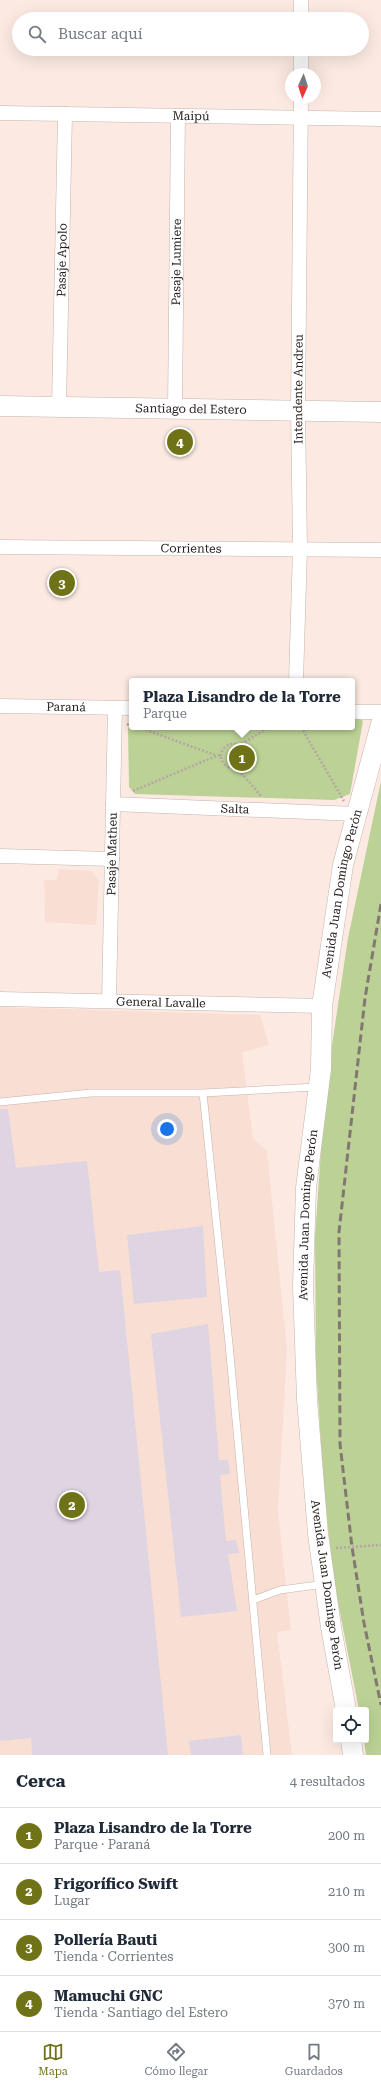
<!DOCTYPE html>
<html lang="es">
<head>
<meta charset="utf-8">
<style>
  :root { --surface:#fff; --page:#f2f2f3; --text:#1f2937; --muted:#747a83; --line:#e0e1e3; --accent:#707217 }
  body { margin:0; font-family:"Roboto Serif",serif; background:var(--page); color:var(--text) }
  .controls { position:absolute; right:12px; bottom:12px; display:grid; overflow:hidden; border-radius:4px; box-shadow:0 4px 16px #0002 }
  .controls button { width:36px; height:36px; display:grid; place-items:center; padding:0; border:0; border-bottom:1px solid var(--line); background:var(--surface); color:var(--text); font:20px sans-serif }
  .compass { position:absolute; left:285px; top:68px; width:36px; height:36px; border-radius:50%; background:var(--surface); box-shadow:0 4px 16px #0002; rotate:183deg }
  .you { position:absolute; left:167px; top:1129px; width:14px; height:14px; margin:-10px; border:3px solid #fff; border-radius:50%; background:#1a73e8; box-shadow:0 0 0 6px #1a73e833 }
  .badge { display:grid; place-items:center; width:26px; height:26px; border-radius:50%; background:var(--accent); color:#fff; font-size:13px; font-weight:700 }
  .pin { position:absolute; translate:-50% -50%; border:2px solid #fff; box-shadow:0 1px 4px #0006 }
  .popup { position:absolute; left:129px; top:678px; width:226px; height:52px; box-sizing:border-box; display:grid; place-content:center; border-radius:4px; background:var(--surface); filter:drop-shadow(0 1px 3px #0005); font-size:13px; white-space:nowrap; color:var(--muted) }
  .popup b { font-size:15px; color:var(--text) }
  .popup::after { content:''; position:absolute; left:50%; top:100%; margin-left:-8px; border:8px solid transparent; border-top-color:var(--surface) }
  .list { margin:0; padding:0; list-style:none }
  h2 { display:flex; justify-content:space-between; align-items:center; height:52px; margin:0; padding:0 16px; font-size:17px }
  h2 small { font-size:13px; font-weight:400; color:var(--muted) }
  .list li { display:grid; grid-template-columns:26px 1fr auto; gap:12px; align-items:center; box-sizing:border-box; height:56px; padding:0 16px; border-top:1px solid var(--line) }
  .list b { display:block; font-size:15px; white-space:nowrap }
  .list p { margin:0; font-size:13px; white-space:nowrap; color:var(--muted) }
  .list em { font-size:13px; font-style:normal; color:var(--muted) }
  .icon { flex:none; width:22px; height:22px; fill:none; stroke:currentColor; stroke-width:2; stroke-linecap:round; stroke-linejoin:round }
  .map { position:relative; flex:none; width:381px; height:1755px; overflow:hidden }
  .search { position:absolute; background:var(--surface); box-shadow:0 4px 16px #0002; left:12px; right:12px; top:12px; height:44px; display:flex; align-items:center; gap:10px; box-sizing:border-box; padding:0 14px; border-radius:22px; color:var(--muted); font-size:15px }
  .sheet { height:276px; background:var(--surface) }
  nav { display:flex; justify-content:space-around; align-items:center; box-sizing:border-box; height:56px; border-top:1px solid var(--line); background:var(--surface); font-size:11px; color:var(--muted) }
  nav a { display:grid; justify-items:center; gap:2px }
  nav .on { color:var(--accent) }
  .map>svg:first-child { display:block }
  .built { fill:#f8ded3 }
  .green { fill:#bbd195 }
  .building { fill:#dfd4e2 }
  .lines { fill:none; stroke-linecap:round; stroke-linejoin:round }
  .lane-casing { stroke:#c5b3ad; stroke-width:8 }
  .street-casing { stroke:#c5b3ad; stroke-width:15 }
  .secondary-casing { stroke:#c5b3ad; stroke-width:21 }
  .path { stroke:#b5a7a1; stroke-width:2.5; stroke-dasharray:2 2; stroke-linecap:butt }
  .lane { stroke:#fff; stroke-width:7 }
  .street { stroke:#fff; stroke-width:14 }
  .secondary { stroke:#fff; stroke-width:20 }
  .rail { stroke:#837772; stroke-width:3; stroke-dasharray:8 4; stroke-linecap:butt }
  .labels { text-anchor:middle; stroke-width:3; stroke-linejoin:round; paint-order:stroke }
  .street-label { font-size:12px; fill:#27201e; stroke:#fff }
</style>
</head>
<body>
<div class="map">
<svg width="381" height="1755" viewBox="0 0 381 1755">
  <rect width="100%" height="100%" fill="#fceae2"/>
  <path class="built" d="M 59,869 L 92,871 L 99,881 L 96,925 L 45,922 L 44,880 L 57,880 Z
    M 0,1007 L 260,1015 L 269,1045 L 242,1052 L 253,1139 L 267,1151 L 287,1349 L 278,1511 L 291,1630 L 277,1632 L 292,1755 L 0,1755 Z"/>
  <path class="green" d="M 352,716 L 356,716 L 363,721 L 350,794 L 334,800 L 135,794 L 129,787 L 128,729 L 132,718 L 132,727 L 352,727 Z
    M 381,781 L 381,1755 L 366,1755 L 364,1740 L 366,1740 L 366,1710 L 359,1710 L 334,1582 L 324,1491 L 316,1366 L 315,1237 L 325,1092 L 348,938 Z"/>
  <path class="building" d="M 189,428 L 188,456 L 173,455 L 171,429 Z
    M 70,573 L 70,591 L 56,593 L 53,574 Z
    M 0,1109 L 8,1109 L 16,1168 L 87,1161 L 99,1272 L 120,1270 L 168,1755 L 32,1755 L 31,1738 L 0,1741 Z
    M 203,1226 L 207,1297 L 134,1304 L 127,1235 Z
    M 208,1324 L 219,1460 L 228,1460 L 230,1474 L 220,1475 L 226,1541 L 236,1540 L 239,1553 L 228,1554 L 237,1611 L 181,1617 L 151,1334 Z
    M 241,1735 L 243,1755 L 191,1755 L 189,1741 Z"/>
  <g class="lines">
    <g class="lane-casing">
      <path id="lane" d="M 203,1093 L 229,1344 L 267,1755
        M 0,1102 L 91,1093 L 203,1093 L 316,1087
        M 253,1600 L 280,1590 L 325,1584"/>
    </g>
    <g class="street-casing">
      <g id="street">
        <path d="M 301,19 L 301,0"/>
        <path d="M 301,74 L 301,49"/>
        <path id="s1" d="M 0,113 L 381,119"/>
        <path id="s2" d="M 59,407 L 65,114"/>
        <path id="s3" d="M 175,409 L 178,116"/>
        <path id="s4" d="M 0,547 L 381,550"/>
        <path id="s5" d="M 296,681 L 300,549 L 298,410 L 301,98"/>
        <path id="s6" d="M 0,706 L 132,708"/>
        <path d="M 352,712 L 381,712"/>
        <path id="s7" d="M 113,804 L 356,814"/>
        <path d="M 0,856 L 112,859"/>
        <path id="s8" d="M 0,999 L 322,1006"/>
        <path id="s9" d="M 109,1001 L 115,708"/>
      </g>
    </g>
    <g class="secondary-casing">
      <g id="secondary">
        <path id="s10" d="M 0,406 L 381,412"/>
        <path id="s11" d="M 346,1710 L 331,1627 L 318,1534 L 307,1399 L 303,1286 L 306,1188 L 321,1069 L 322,1006 L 343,865 L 381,724"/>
        <path d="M 351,1740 L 353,1755"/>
      </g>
    </g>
    <path class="path" d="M 127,725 L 132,722
      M 138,727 L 215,755
      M 301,727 L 344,801
      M221 756a12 12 0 1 1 24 0a12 12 0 1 1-24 0Z
      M 238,746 L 270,727
      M 236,767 L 262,797
      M 133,791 L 216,756 L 221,755
      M 336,1548 L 381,1545"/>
    <use href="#lane" class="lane"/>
    <use href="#street" class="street"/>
    <use href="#secondary" class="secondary"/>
    <path class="rail" d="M 381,904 L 365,998 L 339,1232 L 340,1444 L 352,1547 L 364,1623 L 381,1705"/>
  </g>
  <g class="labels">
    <g class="street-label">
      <text dy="4" stroke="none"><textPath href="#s1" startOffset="191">Maipú</textPath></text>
      <text dy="4" stroke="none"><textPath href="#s2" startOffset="147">Pasaje Apolo</textPath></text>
      <text dy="4" stroke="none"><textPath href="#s3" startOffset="147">Pasaje Lumiere</textPath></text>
      <text dy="4" stroke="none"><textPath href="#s5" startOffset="292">Intendente Andreu</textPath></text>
      <text dy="4" stroke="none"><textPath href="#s10" startOffset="191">Santiago del Estero</textPath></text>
      <text dy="4" stroke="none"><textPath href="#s4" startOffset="191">Corrientes</textPath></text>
      <text dy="4" stroke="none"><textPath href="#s6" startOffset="66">Paraná</textPath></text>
      <text dy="4" stroke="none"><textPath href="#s7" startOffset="122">Salta</textPath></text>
      <text dy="4" stroke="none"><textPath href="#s9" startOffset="147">Pasaje Matheu</textPath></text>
      <text dy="4" stroke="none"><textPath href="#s11" startOffset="822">Avenida Juan Domingo Perón</textPath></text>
      <text dy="4" stroke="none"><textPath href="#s8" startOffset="161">General Lavalle</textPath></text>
      <text dy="4" stroke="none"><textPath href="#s11" startOffset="498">Avenida Juan Domingo Perón</textPath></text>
      <text transform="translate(327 1585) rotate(82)" y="4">Avenida Juan Domingo Perón</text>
    </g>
  </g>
</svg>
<div class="controls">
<button><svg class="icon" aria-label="locate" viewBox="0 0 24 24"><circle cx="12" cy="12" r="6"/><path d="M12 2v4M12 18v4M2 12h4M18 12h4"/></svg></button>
</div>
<svg class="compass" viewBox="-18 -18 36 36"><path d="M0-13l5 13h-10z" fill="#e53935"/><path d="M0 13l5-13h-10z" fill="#747a83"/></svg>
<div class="you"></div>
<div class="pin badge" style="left:242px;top:758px">1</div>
<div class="popup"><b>Plaza Lisandro de la Torre</b>Parque</div>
<div class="pin badge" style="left:72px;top:1505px">2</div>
<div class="pin badge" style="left:62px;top:583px">3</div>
<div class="pin badge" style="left:180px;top:442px">4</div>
<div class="search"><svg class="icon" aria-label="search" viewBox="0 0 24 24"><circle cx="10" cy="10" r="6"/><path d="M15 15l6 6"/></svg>Buscar aquí</div>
</div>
<section class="sheet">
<h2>Cerca<small>4 resultados</small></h2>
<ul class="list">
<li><span class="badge">1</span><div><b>Plaza Lisandro de la Torre</b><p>Parque · Paraná</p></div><em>200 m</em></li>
<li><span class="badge">2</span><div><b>Frigorífico Swift</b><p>Lugar</p></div><em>210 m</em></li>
<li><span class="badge">3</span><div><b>Pollería Bauti</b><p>Tienda · Corrientes</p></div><em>300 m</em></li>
<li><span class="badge">4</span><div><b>Mamuchi GNC</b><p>Tienda · Santiago del Estero</p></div><em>370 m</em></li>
</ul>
</section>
<nav>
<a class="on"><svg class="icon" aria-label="map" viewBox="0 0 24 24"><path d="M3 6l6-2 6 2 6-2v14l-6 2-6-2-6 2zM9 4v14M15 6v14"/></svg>Mapa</a>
<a><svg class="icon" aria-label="directions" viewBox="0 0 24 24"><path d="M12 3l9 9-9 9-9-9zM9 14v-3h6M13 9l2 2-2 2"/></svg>Cómo llegar</a>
<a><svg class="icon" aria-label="saved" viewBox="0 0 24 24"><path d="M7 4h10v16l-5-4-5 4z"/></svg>Guardados</a>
</nav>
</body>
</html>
